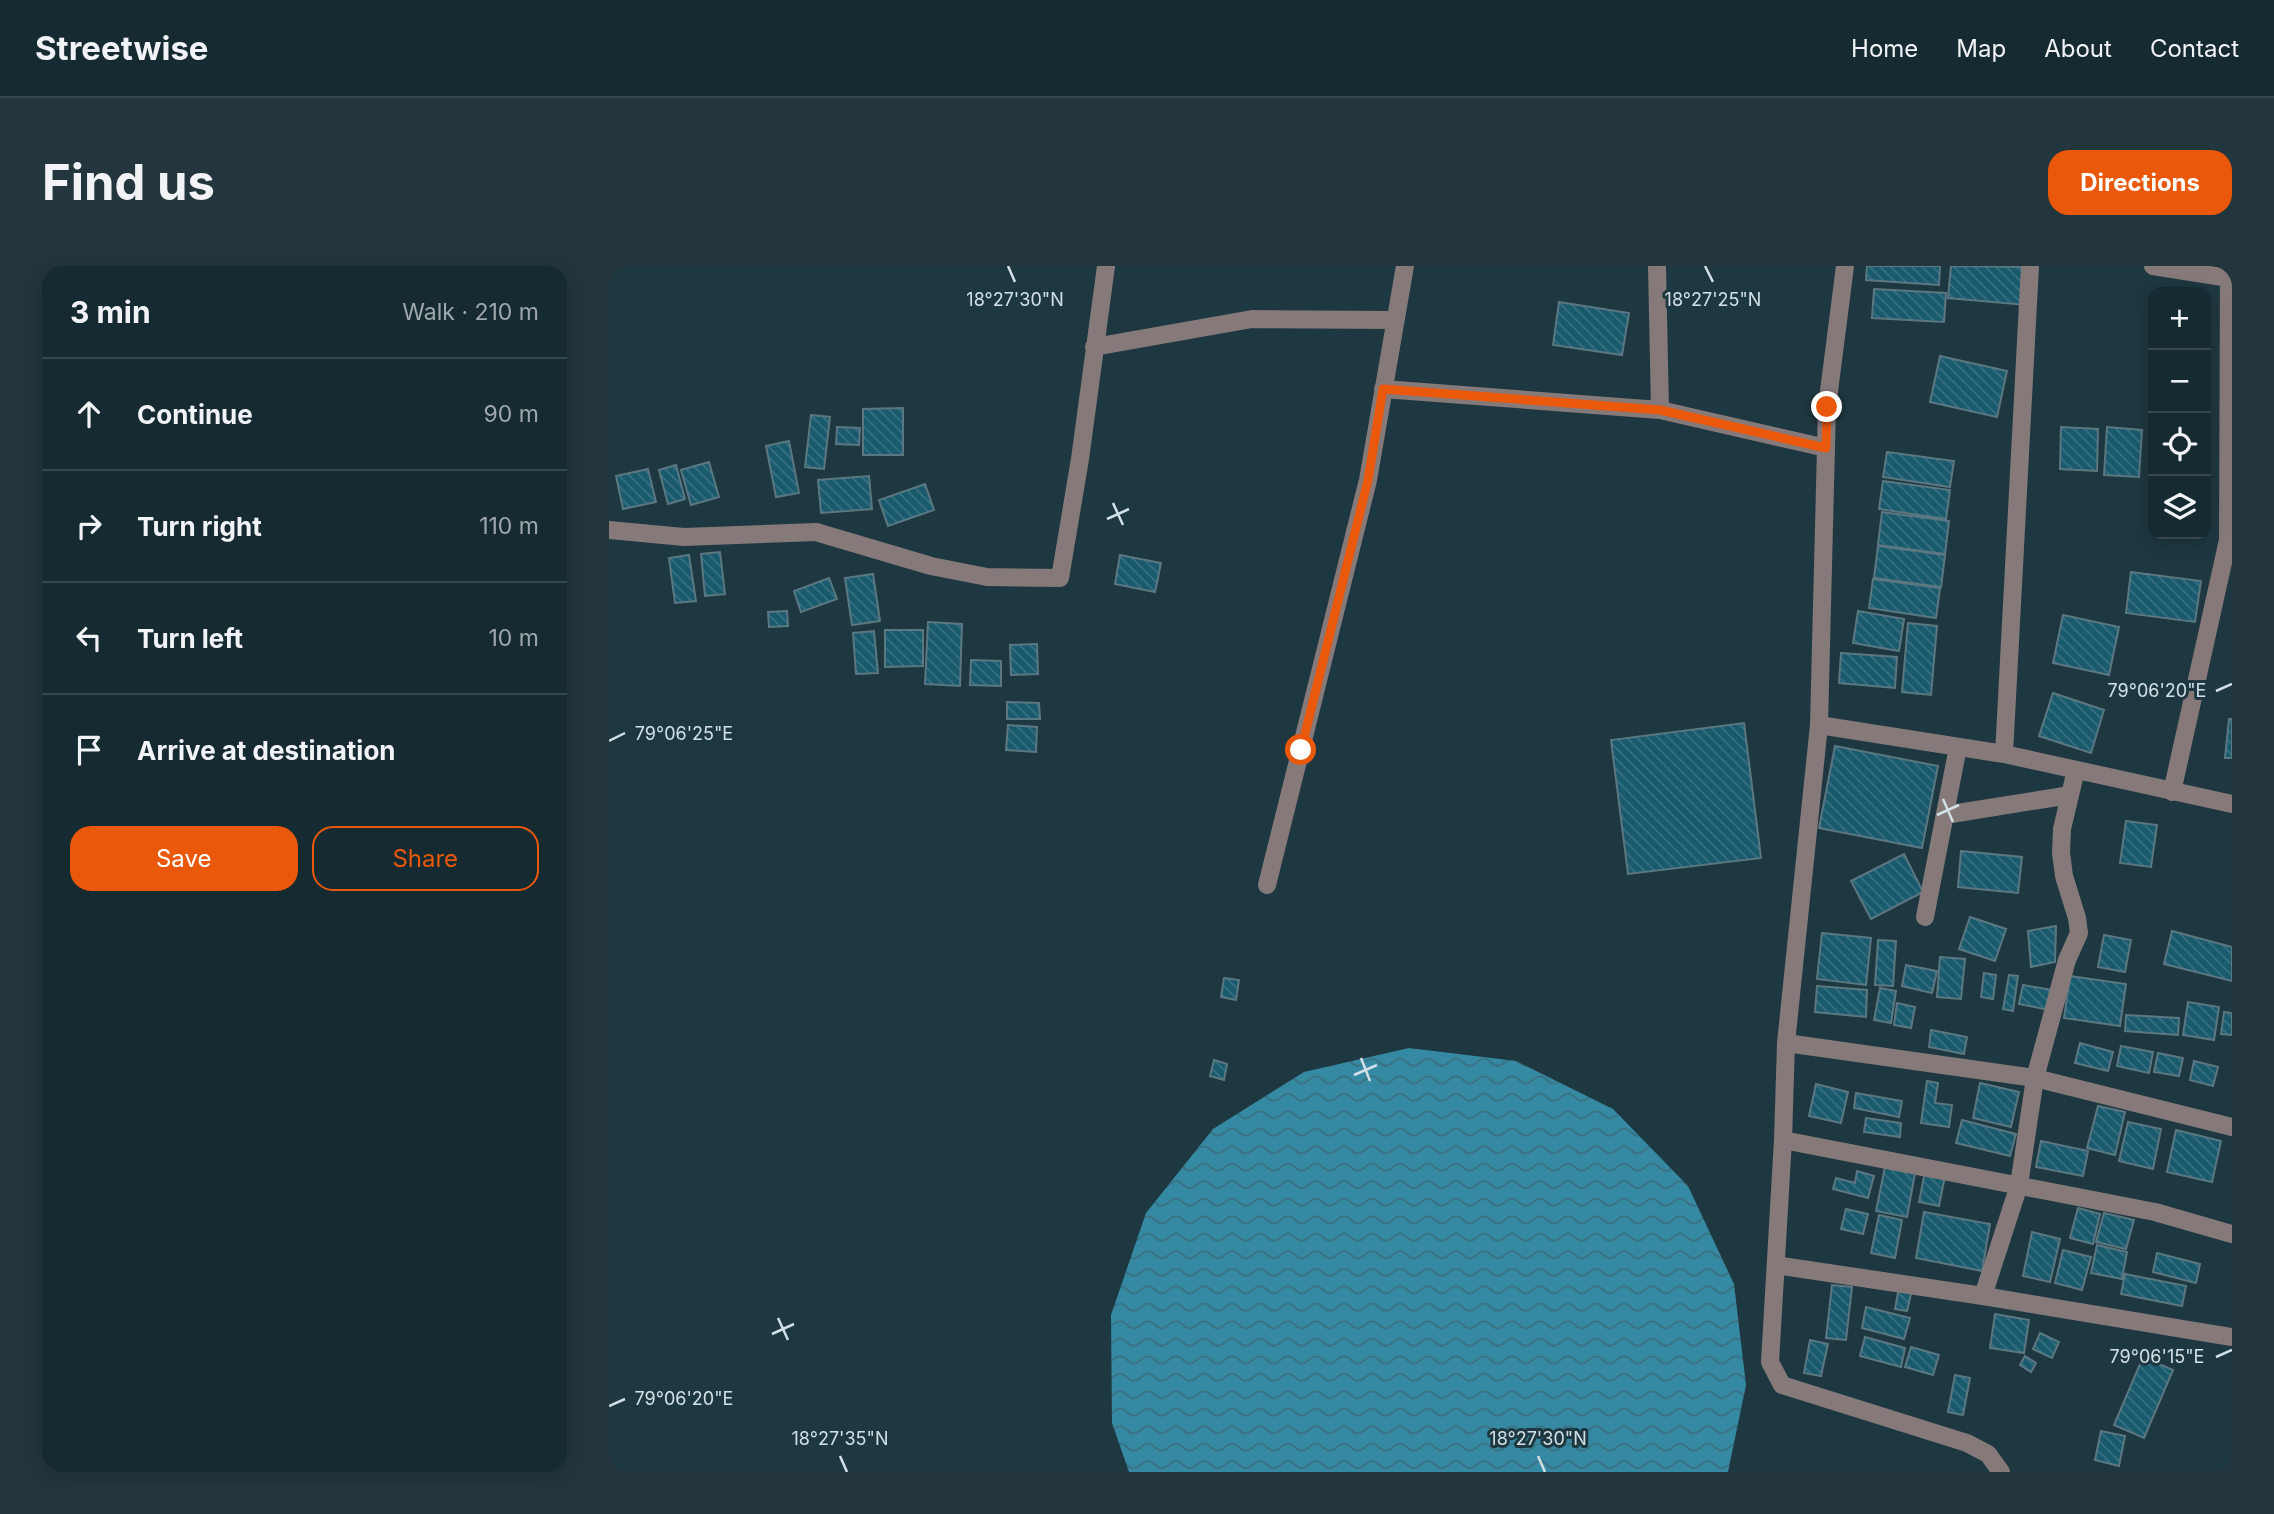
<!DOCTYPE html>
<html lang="en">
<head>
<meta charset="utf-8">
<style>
  :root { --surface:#162a31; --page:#23363d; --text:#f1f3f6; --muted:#9ea7ab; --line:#35464d; --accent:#ea580c }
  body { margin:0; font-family:Inter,sans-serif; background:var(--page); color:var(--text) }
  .controls { position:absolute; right:21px; top:21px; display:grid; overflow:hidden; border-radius:14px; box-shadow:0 4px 18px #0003 }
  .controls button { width:63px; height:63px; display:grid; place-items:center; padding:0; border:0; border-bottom:2px solid var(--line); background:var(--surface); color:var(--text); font:35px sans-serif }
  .stop { position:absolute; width:21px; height:21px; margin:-16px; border:5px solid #ea580c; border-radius:50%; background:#fff }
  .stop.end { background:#ea580c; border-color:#fff; box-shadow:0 2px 7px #0008 }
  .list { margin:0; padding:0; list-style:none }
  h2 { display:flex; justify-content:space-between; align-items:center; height:91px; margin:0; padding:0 28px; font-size:30px }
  h2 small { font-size:23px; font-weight:400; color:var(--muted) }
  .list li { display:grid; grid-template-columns:46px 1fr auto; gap:21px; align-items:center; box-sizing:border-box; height:112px; padding:0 28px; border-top:2px solid var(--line) }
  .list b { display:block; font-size:26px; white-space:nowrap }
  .list em { font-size:23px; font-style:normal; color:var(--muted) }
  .actions { display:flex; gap:14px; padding:21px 28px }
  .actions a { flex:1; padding:16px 0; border:2px solid var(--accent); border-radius:21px; text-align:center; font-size:24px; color:var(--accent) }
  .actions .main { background:var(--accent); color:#fff }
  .icon { flex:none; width:38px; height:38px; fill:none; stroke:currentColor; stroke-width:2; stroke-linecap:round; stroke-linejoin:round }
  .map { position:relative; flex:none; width:1623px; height:1206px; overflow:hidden; border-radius:21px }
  header { display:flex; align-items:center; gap:42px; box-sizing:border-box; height:98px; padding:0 35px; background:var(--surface); border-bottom:2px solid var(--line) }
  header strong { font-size:33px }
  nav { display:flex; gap:38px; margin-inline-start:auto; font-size:24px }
  .intro { display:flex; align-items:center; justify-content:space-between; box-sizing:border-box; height:168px; padding:0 42px }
  h1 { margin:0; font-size:49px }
  .button { padding:18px 32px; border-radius:21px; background:var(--accent); color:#fff; font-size:24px; font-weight:700 }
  main { display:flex; gap:42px; padding:0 42px }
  aside { flex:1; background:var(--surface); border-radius:21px; box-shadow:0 4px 18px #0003 }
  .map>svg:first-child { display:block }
  .water { fill:url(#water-waves) }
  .building { fill:url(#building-back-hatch); stroke:#5b7781; stroke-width:2 }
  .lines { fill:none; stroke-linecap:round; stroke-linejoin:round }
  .minor { stroke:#86797a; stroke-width:18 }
  .route { stroke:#ea580c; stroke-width:9 }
  .ticks { fill:none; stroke:#d1e0e6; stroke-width:2.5 }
  .ticks-label { font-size:18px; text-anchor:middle; fill:#d1e0e6; stroke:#1e3841; stroke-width:6; stroke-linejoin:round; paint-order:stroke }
</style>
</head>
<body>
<header>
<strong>Streetwise</strong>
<nav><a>Home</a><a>Map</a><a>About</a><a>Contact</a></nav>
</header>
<div class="intro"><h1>Find us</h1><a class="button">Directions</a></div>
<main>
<aside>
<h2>3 min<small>Walk · 210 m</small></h2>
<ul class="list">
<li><svg class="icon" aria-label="ahead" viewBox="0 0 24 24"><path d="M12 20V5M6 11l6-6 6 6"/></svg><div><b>Continue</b></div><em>90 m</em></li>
<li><svg class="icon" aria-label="right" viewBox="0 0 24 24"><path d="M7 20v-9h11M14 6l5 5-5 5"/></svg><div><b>Turn right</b></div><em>110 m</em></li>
<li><svg class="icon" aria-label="left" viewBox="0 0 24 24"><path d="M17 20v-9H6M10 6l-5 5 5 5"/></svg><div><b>Turn left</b></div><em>10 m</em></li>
<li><svg class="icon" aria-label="arrive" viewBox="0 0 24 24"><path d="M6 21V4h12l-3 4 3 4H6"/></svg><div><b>Arrive at destination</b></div></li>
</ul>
<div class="actions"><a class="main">Save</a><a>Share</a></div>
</aside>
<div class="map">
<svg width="1623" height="1206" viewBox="0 0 1623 1206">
  <defs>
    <pattern id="water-waves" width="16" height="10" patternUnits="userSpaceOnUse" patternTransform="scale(1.75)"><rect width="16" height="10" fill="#3689a2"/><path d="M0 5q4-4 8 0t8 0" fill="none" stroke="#397081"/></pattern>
    <pattern id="building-back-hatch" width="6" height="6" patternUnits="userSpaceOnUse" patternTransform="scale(1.75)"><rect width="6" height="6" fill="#195a6d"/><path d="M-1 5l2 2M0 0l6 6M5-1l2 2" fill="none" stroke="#397182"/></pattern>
  </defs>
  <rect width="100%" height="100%" fill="#1e3841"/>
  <path class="water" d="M 800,782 L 907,795 L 1004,843 L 1079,920 L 1125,1018 L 1137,1119 L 1119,1206 L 520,1206 L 503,1157 L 502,1049 L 537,947 L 604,863 L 695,806 Z"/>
  <path class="building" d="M 1258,0 L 1331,0 L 1330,19 L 1257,14 Z
    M 1342,0 L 1417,1 L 1417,39 L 1339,32 Z
    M 1265,23 L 1337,27 L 1335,56 L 1263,52 Z
    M 950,36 L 1020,47 L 1013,89 L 944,79 Z
    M 1331,90 L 1398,105 L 1388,151 L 1321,136 Z
    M 294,142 L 294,189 L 254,189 L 254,143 Z
    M 202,149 L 221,151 L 215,203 L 196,201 Z
    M 228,161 L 251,162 L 250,179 L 227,178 Z
    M 1452,161 L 1489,163 L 1488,205 L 1451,203 Z
    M 1498,161 L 1533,164 L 1530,211 L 1495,209 Z
    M 180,175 L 190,227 L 167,231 L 157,180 Z
    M 1278,186 L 1345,195 L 1341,221 L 1274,211 Z
    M 100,196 L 110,231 L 82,239 L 72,204 Z
    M 67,199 L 76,233 L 59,238 L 50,204 Z
    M 39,203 L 47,236 L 14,243 L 7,210 Z
    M 260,210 L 263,243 L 212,247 L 209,214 Z
    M 1274,215 L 1341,224 L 1337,253 L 1270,243 Z
    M 316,218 L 325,244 L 279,260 L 270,234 Z
    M 1273,246 L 1340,255 L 1336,288 L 1269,279 Z
    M 1269,280 L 1336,289 L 1332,321 L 1265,312 Z
    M 111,286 L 116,328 L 96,330 L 92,288 Z
    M 80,289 L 87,335 L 66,337 L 60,292 Z
    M 511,289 L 552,297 L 546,326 L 506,318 Z
    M 1522,306 L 1592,315 L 1586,356 L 1517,347 Z
    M 264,308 L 271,355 L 243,359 L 236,312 Z
    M 220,312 L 228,333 L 192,346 L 185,325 Z
    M 1264,313 L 1331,322 L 1327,352 L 1260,342 Z
    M 178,345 L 179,360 L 160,361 L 159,346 Z
    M 1249,345 L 1295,353 L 1290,385 L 1244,377 Z
    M 1454,349 L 1510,361 L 1500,409 L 1444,397 Z
    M 319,356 L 353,358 L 351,420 L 316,418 Z
    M 1299,357 L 1328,360 L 1322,429 L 1293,426 Z
    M 276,364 L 314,364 L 314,400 L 276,401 Z
    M 265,365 L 269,407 L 247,408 L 244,367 Z
    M 428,378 L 429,408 L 402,409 L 401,379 Z
    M 1232,387 L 1288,391 L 1286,422 L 1230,417 Z
    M 362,394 L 392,395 L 392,420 L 361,419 Z
    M 1444,427 L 1495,444 L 1482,487 L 1430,470 Z
    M 398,436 L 430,437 L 431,453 L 398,453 Z
    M 1620,453 L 1623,453 L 1623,492 L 1616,492 Z
    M 1135,457 L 1152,592 L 1019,608 L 1002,474 Z
    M 399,459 L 428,461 L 427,486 L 397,484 Z
    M 1226,480 L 1329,500 L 1313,582 L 1210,562 Z
    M 1517,555 L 1548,559 L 1542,601 L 1511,597 Z
    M 1352,585 L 1413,591 L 1409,627 L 1349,621 Z
    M 1295,588 L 1314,626 L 1262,653 L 1242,615 Z
    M 1361,651 L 1397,663 L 1386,695 L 1350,683 Z
    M 1447,660 L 1446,696 L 1422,701 L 1419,665 Z
    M 1563,665 L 1623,681 L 1623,715 L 1555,698 Z
    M 1213,667 L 1262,672 L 1257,719 L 1208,713 Z
    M 1495,669 L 1522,674 L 1516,706 L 1489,701 Z
    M 1269,674 L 1287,675 L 1284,720 L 1266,719 Z
    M 1331,691 L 1356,693 L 1352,733 L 1328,731 Z
    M 1297,699 L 1328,705 L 1323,727 L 1293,720 Z
    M 1375,707 L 1387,709 L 1384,733 L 1372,731 Z
    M 1400,709 L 1409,710 L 1404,745 L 1394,743 Z
    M 1461,710 L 1517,718 L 1511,760 L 1455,752 Z
    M 615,712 L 630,714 L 627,734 L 612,731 Z
    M 1414,719 L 1443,724 L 1440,744 L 1410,738 Z
    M 1208,720 L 1258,724 L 1257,751 L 1206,746 Z
    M 1271,722 L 1287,725 L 1282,757 L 1265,754 Z
    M 1579,736 L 1610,741 L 1605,774 L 1574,769 Z
    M 1288,737 L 1306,741 L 1302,762 L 1285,759 Z
    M 1615,746 L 1623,747 L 1623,769 L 1612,768 Z
    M 1517,749 L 1570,752 L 1569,769 L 1516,765 Z
    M 1322,764 L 1358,771 L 1355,788 L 1320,781 Z
    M 1471,777 L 1504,786 L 1499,805 L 1466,797 Z
    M 1512,780 L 1544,786 L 1540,807 L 1508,800 Z
    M 1549,787 L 1574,792 L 1570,810 L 1545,806 Z
    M 605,794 L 618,798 L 615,814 L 601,810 Z
    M 1585,795 L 1609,801 L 1604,820 L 1581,814 Z
    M 1318,815 L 1329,817 L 1326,837 L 1343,839 L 1340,861 L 1312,857 Z
    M 1371,817 L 1410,826 L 1402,861 L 1364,852 Z
    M 1207,818 L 1239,826 L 1232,857 L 1200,850 Z
    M 1247,827 L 1293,835 L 1290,851 L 1245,842 Z
    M 1489,840 L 1516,846 L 1506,889 L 1478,882 Z
    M 1257,852 L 1292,857 L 1291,871 L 1255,866 Z
    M 1353,854 L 1407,868 L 1401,890 L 1347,877 Z
    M 1519,856 L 1552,863 L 1544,903 L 1510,895 Z
    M 1567,864 L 1612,875 L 1603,916 L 1558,906 Z
    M 1432,875 L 1479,885 L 1474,910 L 1427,901 Z
    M 1276,901 L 1306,907 L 1298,951 L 1267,945 Z
    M 1248,905 L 1265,910 L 1259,932 L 1224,923 L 1227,912 L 1246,917 Z
    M 1316,906 L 1336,910 L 1330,940 L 1310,936 Z
    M 1469,942 L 1491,948 L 1484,978 L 1461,972 Z
    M 1237,943 L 1259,948 L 1254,968 L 1232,963 Z
    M 1315,946 L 1381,958 L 1373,1005 L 1307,992 Z
    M 1495,947 L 1525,954 L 1517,983 L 1487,976 Z
    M 1270,949 L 1293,954 L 1286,992 L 1262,987 Z
    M 1423,966 L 1451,973 L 1441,1016 L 1414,1010 Z
    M 1488,979 L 1518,986 L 1513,1013 L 1482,1007 Z
    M 1454,984 L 1482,991 L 1473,1024 L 1446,1017 Z
    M 1548,987 L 1591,998 L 1587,1017 L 1544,1006 Z
    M 1516,1008 L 1577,1020 L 1573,1040 L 1512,1028 Z
    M 1223,1019 L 1243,1021 L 1237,1074 L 1217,1072 Z
    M 1290,1021 L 1303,1023 L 1298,1045 L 1286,1043 Z
    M 1257,1041 L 1301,1052 L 1295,1073 L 1253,1062 Z
    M 1386,1048 L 1420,1054 L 1415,1087 L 1381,1082 Z
    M 1431,1067 L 1450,1076 L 1443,1092 L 1424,1083 Z
    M 1256,1071 L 1296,1082 L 1292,1101 L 1251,1090 Z
    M 1201,1074 L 1219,1078 L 1212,1110 L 1195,1107 Z
    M 1302,1081 L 1330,1089 L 1324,1109 L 1296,1101 Z
    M 1416,1090 L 1427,1097 L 1422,1106 L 1411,1099 Z
    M 1534,1091 L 1564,1104 L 1535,1172 L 1505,1159 Z
    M 1346,1109 L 1361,1112 L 1354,1149 L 1339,1146 Z
    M 1492,1165 L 1516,1170 L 1510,1200 L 1486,1194 Z"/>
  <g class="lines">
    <path class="minor" d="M 1048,0 L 1051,144
      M 1236,0 L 1218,141 L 1210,459 L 1177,777 L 1174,874 L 1161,1096 L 1173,1119 L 1358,1177 L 1379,1188 L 1392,1206
      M 1421,0 L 1395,488 L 1623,538
      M 1544,0 L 1620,12
      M 485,81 L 643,53 L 786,54
      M 774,123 L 1051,144 L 1217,182
      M 0,264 L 75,271 L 207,266 L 322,300 L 378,311 L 451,312 L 471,193 L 497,0
      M 1210,459 L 1395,488
      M 1563,526 L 1619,274 L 1620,0
      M 1336,549 L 1461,529
      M 658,619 L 759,214 L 796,0
      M 1316,651 L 1349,481
      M 1177,777 L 1426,812 L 1623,861
      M 1174,874 L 1546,946 L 1623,968
      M 1167,999 L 1374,1030 L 1623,1071
      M 1374,1030 L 1410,919 L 1426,812 L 1458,694 L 1470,667 L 1468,652 L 1455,610 L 1452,587 L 1453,563 L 1467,504"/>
  </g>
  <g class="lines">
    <path class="route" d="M 692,484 L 759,214 L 774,123 L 1051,144 L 1217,182 L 1218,141"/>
  </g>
  <path class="ticks" d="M 399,0 L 406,16M 1096,0 L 1104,16M 504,237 L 514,259M 498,253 L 520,243M 1607,425 L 1623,418M 0,475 L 16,467M 1334,533 L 1344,556M 1328,549 L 1350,539M 752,792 L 761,815M 745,809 L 768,799M 169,1052 L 179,1074M 163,1068 L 185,1058M 1607,1091 L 1623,1084M 0,1140 L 16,1133M 231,1190 L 238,1206M 929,1190 L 936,1206"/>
  <g class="ticks-label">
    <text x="406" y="40">18°27'30"N</text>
    <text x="1104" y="40">18°27'25"N</text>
    <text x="1548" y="431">79°06'20"E</text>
    <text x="75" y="474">79°06'25"E</text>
    <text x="1548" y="1097">79°06'15"E</text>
    <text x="75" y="1139">79°06'20"E</text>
    <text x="231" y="1179">18°27'35"N</text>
    <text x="929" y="1179">18°27'30"N</text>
  </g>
</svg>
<div class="controls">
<button>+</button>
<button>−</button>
<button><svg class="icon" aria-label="locate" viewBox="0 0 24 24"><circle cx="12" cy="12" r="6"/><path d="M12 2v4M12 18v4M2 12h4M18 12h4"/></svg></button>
<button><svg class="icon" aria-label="layers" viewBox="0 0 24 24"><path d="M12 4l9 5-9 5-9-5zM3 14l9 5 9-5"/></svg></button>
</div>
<div class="stop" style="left:692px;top:484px"></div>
<div class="stop end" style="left:1218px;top:141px"></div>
</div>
</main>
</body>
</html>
